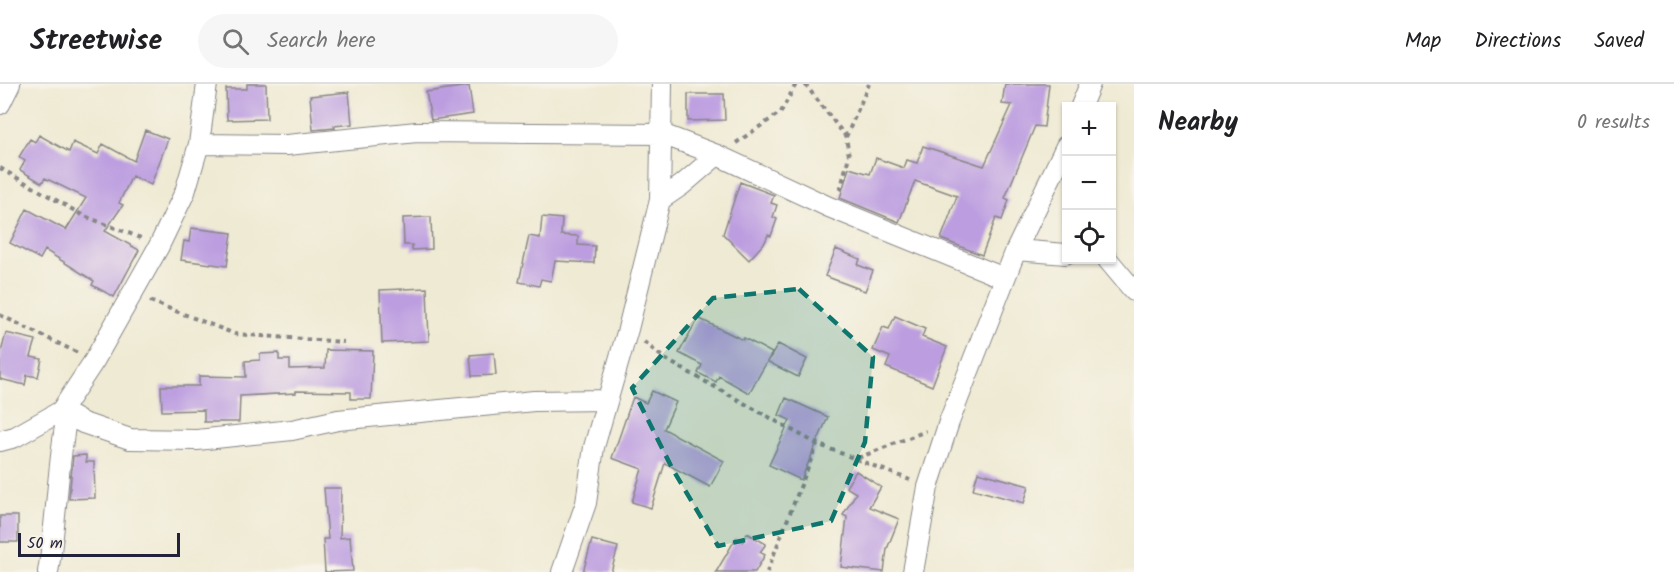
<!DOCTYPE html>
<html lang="en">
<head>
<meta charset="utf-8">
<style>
  :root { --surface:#fff; --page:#f6f6f6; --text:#202124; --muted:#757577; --line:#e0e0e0 }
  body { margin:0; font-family:Kalam,sans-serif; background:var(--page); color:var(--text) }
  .controls { position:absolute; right:18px; top:18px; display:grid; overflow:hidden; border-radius:0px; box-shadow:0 2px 4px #0004 }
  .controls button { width:54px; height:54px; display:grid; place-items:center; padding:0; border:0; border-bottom:2px solid var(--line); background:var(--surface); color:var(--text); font:30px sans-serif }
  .scale { position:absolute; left:18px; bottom:15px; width:162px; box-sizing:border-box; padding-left:6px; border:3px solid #22223b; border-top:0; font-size:16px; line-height:21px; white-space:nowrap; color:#22223b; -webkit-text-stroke:4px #f7f3e8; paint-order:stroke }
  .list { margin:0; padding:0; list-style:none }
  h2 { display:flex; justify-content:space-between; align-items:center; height:78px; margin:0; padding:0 24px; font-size:26px }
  h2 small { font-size:20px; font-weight:400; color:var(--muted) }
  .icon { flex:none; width:33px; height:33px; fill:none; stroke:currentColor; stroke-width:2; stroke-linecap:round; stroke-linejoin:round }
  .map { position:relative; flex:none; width:1134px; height:488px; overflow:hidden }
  header { display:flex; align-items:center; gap:36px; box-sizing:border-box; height:84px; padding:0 30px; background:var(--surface); border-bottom:2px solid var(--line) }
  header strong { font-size:28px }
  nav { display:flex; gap:33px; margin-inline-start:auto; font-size:21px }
  .search { width:420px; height:54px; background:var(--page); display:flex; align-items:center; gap:15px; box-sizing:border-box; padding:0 21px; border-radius:33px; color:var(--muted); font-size:22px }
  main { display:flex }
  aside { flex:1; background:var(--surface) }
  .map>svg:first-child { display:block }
  .building { fill:#bc9de0 }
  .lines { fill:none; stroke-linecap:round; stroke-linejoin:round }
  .minor-casing { stroke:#888687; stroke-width:22 }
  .path { stroke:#888687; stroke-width:4; stroke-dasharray:4.5 4.5; stroke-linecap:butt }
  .minor { stroke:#fff; stroke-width:20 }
  .marked { fill:#0f766e; fill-opacity:0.2; stroke:#0f766e; stroke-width:4.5; stroke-dasharray:12 8; stroke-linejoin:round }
</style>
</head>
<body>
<header>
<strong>Streetwise</strong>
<div class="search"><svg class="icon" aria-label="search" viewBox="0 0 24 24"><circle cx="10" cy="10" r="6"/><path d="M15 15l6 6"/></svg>Search here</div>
<nav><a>Map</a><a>Directions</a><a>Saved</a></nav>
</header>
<main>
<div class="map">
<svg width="1134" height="488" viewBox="0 0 1134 488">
  <rect width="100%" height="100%" fill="#f7f3e8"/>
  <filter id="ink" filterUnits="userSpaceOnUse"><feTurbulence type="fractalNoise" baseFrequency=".0167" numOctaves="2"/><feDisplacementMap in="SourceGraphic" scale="12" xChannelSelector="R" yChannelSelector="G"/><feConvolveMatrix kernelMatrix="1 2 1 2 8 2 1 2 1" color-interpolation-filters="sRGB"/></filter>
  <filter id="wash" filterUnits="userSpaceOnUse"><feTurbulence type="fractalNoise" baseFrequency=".008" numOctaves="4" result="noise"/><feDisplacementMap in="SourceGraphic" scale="24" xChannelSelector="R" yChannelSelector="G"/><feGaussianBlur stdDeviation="1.35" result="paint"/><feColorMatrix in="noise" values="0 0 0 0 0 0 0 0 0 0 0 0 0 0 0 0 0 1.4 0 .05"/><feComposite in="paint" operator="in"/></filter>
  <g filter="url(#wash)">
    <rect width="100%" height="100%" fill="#efead3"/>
    <g id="blocks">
      <path class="building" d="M 247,0 L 266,0 L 267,35 L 227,36 L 226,5 L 247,5 Z
        M 1005,0 L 1049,0 L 1044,43 L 1035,42 L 1005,114 L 1009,116 L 1002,136 L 996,134 L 982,171 L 941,155 L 957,112 L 915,97 L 899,138 L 840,114 L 849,84 L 870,90 L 876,74 L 904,84 L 907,76 L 917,79 L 923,62 L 984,82 L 1012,21 L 1002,20 Z
        M 469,2 L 473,30 L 431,36 L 426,8 Z
        M 349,8 L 352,40 L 334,42 L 335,44 L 313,46 L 310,12 Z
        M 688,10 L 724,10 L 725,36 L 688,37 Z
        M 145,46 L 168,55 L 151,101 L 132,92 L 119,119 L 123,121 L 105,147 L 139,166 L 114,213 L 92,201 L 94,197 L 45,166 L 40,175 L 10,159 L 27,125 L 66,146 L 86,114 L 45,94 L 42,99 L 20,86 L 25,77 L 19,73 L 30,55 L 35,58 L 39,51 L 69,68 L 73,58 L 98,70 L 103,60 L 134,77 Z
        M 740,98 L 774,111 L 771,119 L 777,121 L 773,133 L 777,135 L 771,152 L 768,151 L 765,158 L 749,176 L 723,150 Z
        M 431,133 L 432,165 L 412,166 L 412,161 L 404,161 L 403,134 Z
        M 542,133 L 562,135 L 561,151 L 578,152 L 578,161 L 595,162 L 594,179 L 555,177 L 551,197 L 541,195 L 539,202 L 519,198 L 529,152 L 540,154 Z
        M 191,144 L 232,149 L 227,182 L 181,176 L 184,157 L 189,158 Z
        M 836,165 L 860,175 L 858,181 L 873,187 L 865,207 L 825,192 Z
        M 427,204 L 429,257 L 382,259 L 380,206 Z
        M 895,232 L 925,245 L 922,253 L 947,263 L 932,302 L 886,283 L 890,273 L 873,266 L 883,243 L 889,245 Z
        M 698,234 L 743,256 L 744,254 L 772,269 L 749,309 L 719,292 L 716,298 L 698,289 L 702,281 L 679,269 Z
        M 6,249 L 36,256 L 31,273 L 42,275 L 38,293 L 27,291 L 25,301 L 0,295 L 0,272 Z
        M 778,260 L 807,275 L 798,293 L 768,278 Z
        M 326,266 L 373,267 L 371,315 L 351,315 L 351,308 L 296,307 L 296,309 L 240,312 L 239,338 L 204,338 L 204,326 L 162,327 L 161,302 L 199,302 L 199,292 L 246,293 L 245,277 L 260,276 L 260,270 L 279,269 L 279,276 L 290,276 L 290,285 L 325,284 Z
        M 494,269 L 496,291 L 472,292 L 470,271 Z
        M 652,307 L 676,318 L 664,345 L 724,377 L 710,403 L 665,379 L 651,424 L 632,418 L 642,385 L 612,374 L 633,313 L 646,319 Z
        M 786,314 L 828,333 L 801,396 L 769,381 L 790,336 L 779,331 Z
        M 86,371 L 86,378 L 94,378 L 95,414 L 69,415 L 73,372 Z
        M 856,387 L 881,403 L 869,423 L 899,435 L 887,465 L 884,488 L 841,483 L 847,433 L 843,431 L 856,409 L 846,403 Z
        M 978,388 L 1029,402 L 1024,419 L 973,405 Z
        M 324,404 L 341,404 L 340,454 L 350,453 L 353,487 L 325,488 L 323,455 L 328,455 Z
        M 0,432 L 18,432 L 18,458 L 0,458 Z
        M 747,449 L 766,460 L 760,468 L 765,471 L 755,488 L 716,488 L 736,454 L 743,458 Z
        M 592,456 L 618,463 L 611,488 L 583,488 Z"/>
    </g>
  </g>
  <g filter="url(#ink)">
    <use href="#blocks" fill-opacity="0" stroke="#888687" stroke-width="1.5"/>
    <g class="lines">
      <g class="minor-casing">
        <path id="minor" d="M 0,20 L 10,0
          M 1081,22 L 1090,0
          M 199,60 L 287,61 L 417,48 L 662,50 L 717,71 L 829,123 L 1004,194
          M 660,116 L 682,101 L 717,71
          M 1016,166 L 1066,170
          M 1108,176 L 1134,207
          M 61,327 L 83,339 L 130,355 L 197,356 L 292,346 L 338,336 L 368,333 L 534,317 L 606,316
          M 0,357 L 15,353 L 61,327 L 94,277 L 159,162 L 185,108 L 199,60 L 207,0
          M 48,488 C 57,436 57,383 67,331
          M 562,488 L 586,419 L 594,363 L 628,245 L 660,116 L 662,0
          M 913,488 L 928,403 L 949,338 L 1016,166 L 1066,62"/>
      </g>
      <path class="path" d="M 805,0 L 846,53 L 849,72 L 840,107
        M 846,53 L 869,0
        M 736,59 L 781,28 L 796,0
        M 0,84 L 82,131 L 141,154
        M 150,217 L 235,250 L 344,258
        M 0,231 L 78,269
        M 644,258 L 665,275 L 817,360 L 910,396
        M 858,374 L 926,347
        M 767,488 L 817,360"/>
      <use href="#minor" class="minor"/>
    </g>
  </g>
  <path class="marked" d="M 799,205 L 873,273 L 865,358 L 831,437 L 718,462 L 672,384 L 632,304 L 713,214 Z"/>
</svg>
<div class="controls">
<button>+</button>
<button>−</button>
<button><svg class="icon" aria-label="locate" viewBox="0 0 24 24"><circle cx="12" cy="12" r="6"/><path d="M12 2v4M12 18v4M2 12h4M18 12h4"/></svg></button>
</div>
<div class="scale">50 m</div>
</div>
<aside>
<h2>Nearby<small>0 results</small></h2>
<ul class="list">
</ul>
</aside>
</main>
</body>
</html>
